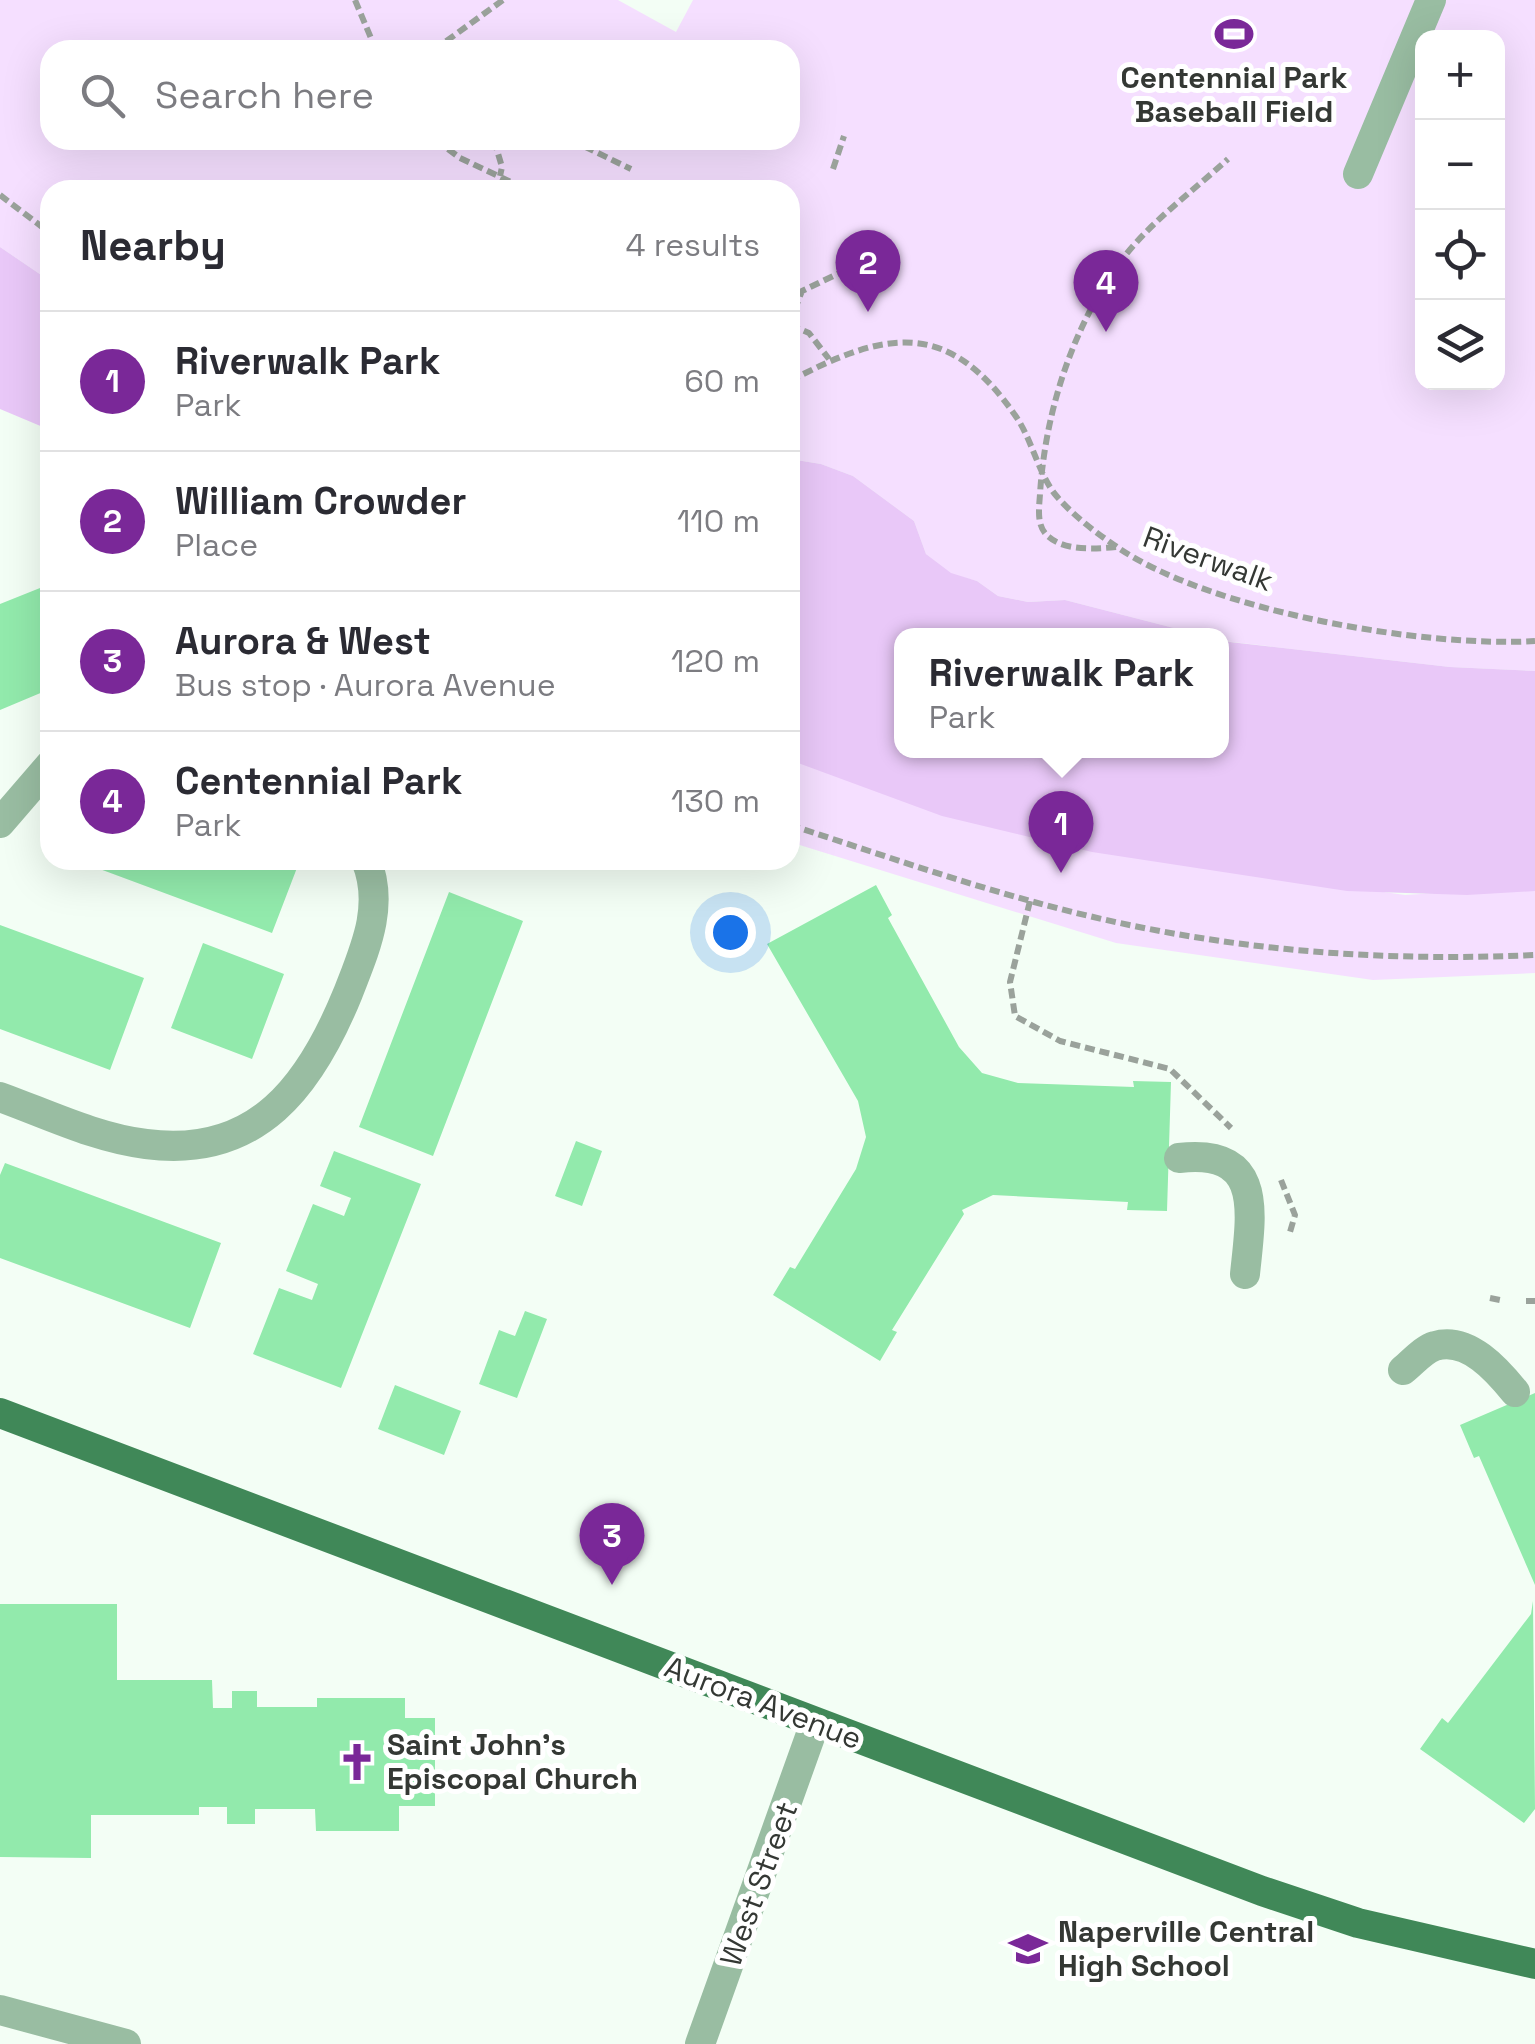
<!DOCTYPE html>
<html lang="en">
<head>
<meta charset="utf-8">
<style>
  :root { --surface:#fff; --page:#f7f7f7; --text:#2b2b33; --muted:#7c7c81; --line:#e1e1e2; --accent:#7a2898 }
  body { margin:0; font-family:"Space Grotesk",sans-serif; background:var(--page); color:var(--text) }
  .controls { position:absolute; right:30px; top:30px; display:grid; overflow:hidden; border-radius:20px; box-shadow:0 10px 40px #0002 }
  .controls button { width:90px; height:90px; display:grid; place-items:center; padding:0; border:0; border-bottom:2px solid var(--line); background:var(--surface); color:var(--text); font:50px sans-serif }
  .you { position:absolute; left:730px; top:932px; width:35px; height:35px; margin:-25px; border:8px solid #fff; border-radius:50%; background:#1a73e8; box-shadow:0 0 0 15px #1a73e833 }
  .badge { display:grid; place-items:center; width:65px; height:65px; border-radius:50%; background:var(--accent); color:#fff; font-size:32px; font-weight:700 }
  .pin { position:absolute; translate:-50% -82px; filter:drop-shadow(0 2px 5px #0008) }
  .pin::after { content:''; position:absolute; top:52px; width:35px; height:30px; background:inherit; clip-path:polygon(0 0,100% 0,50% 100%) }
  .popup { position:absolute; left:894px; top:628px; width:335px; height:130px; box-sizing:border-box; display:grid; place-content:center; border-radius:20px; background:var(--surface); filter:drop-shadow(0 2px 8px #0005); font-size:32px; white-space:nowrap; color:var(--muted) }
  .popup b { font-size:38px; color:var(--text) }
  .popup::after { content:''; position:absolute; left:50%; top:100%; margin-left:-20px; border:20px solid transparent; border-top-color:var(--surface) }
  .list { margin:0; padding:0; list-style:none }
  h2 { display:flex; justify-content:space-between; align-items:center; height:130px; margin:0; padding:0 40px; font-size:42px }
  h2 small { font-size:32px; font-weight:400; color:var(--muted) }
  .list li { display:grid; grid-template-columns:65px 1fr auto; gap:30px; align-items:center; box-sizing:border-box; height:140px; padding:0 40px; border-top:2px solid var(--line) }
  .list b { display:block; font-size:38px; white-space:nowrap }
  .list p { margin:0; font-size:32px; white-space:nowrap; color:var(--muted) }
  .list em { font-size:32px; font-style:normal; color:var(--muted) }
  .icon { flex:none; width:55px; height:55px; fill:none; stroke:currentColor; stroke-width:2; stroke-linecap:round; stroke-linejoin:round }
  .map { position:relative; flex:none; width:1535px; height:2044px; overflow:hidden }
  .search { position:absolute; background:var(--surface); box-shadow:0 10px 40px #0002; left:40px; top:40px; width:760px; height:110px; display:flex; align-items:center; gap:25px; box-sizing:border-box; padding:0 35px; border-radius:30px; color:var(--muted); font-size:38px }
  .panel { position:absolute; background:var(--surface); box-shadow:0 10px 40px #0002; left:40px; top:180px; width:760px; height:690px; border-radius:30px }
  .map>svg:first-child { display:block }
  .green { fill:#f5dfff; fill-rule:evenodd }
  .water { fill:#e9c8f8 }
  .building { fill:#92eaac }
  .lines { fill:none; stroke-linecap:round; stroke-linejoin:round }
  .path { stroke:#9aa29b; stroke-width:6; stroke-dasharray:10 5; stroke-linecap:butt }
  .minor { stroke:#99bda2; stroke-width:30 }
  .major { stroke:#408858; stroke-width:30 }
  .labels { text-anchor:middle; stroke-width:10; stroke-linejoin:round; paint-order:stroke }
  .poi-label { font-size:30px; font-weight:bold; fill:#343834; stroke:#fff; text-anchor:start }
  .street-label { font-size:30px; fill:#343834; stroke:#fff }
</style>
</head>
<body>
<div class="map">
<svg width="1535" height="2044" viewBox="0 0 1535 2044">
  <rect width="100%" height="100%" fill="#f3fef5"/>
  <path class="green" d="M 0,0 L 618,0 L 676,32 L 693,0 L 1535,0 L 1535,671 L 1450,667 L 1223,641 L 1221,636 L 1201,635 L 1065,600 L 1028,602 L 998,596 L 977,581 L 951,574 L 926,554 L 914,521 L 853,476 L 821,464 L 790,459 L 790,190 L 50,190 L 50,281 L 0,247 ZM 1422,38 L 1498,38 L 1498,382 L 1422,382 ZM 50,50 L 790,50 L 790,140 L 50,140 Z
    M 790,759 L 1155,860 L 1405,895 L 1535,887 L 1535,973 L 1373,980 L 1116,943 L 790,842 Z"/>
  <path class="water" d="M 0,247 L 50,281 L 50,430 L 0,409 Z
    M 790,459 L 821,464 L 853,476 L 914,521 L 926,554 L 951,573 L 977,581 L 998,596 L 1028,602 L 1065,600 L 1201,635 L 901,636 L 901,750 L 1221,750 L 1221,641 L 1450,667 L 1535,671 L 1535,891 L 1467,895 L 1347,891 L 1092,852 L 942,816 L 790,760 Z"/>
  <path class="building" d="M 50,584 L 50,689 L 0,710 L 0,604 Z
    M 100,860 L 300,860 L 272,933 L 97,868 Z
    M 439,860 L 471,860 L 471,861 L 442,870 Z
    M 876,885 L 892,915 L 888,918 L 959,1047 L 982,1073 L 1018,1083 L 1134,1087 L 1133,1081 L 1171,1082 L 1167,1211 L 1127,1210 L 1128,1202 L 993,1195 L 962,1210 L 964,1214 L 892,1330 L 897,1332 L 880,1361 L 773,1295 L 790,1267 L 795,1269 L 856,1169 L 866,1137 L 858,1101 L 767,944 Z
    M 449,892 L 523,921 L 433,1156 L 359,1127 Z
    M 0,925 L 144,978 L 110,1070 L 0,1029 Z
    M 203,943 L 284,974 L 252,1059 L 171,1028 Z
    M 576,1141 L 602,1151 L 582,1206 L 555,1196 Z
    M 334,1151 L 421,1184 L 341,1388 L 253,1354 L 279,1288 L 312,1300 L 318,1284 L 286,1271 L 313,1204 L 344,1216 L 351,1198 L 320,1186 Z
    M 5,1163 L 221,1243 L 190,1328 L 0,1258 L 0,1175 Z
    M 525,1311 L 547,1319 L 517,1398 L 479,1384 L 499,1330 L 515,1336 Z
    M 395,1385 L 461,1411 L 444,1455 L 378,1429 Z
    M 1535,1393 L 1535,1585 L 1479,1456 L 1474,1458 L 1460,1425 Z
    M 1533,1601 L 1535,1809 L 1524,1823 L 1420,1749 L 1442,1718 L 1448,1723 L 1531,1614 Z
    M 0,1604 L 117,1604 L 117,1680 L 212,1680 L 213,1708 L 232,1708 L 232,1691 L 257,1691 L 257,1707 L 317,1707 L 317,1698 L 405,1698 L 405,1718 L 435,1718 L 435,1806 L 399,1806 L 399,1831 L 316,1831 L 315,1809 L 255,1809 L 255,1824 L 227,1824 L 227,1807 L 199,1807 L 199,1815 L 91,1815 L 91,1858 L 0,1857 Z"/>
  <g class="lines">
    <path class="path" d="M 355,0 L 376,50
      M 434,50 L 503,0
      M 436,140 L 460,158 L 528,190
      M 494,140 L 502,167 L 500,176
      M 571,140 L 631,169
      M 833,169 L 844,136
      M 0,195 L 50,233
      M 790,325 L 809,333 L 829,359
      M 795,325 L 793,314 L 802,291 L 854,266
      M 790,381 C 886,330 949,318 1017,418 C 1032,441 1038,471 1054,493 C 1071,514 1095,532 1117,547 C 1210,611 1424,648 1535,641
      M 1116,547 C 1096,549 1065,551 1049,537 C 1036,527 1039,509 1040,494 C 1045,414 1071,331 1118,265 C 1146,225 1192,192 1228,159
      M 790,825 C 889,857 987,892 1089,916 C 1236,951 1384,962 1535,955
      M 1030,901 L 1010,982 L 1015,1016 L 1060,1041 L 1170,1069 L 1231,1128
      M 1281,1180 L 1295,1215 L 1290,1232
      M 1490,1298 L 1500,1300
      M 1526,1301 L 1535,1301"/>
    <path class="minor" d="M 1358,174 L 1431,0
      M 0,823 L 50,765
      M 0,1097 C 47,1114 96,1138 146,1144 C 258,1159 311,1084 348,993 C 365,949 385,906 366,860
      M 1179,1158 C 1265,1148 1251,1214 1245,1274
      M 1403,1370 C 1413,1362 1424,1349 1435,1346 C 1468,1336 1498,1371 1515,1392
      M 0,2010 L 126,2044
      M 700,2044 L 815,1723"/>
    <path class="major" d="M 0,1413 L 1262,1891 L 1358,1923 L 1535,1964"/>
  </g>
  <defs>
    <g id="stadium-bare" transform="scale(3)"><path d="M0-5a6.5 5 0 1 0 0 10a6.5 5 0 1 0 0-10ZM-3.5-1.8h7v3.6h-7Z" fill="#7a2898" stroke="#fff" stroke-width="2.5" paint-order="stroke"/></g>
    <g id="church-bare" transform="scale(3)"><path d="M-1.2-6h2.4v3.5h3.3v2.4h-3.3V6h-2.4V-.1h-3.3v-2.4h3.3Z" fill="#7a2898" stroke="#fff" stroke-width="2.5" paint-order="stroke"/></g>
    <g id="school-bare" transform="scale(3)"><path d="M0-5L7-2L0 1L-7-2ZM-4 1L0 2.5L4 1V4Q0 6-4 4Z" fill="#7a2898" stroke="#fff" stroke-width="2.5" paint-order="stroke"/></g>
  </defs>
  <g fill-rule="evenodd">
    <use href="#stadium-bare" x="1234" y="34"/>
    <use href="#church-bare" x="357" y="1762"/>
    <use href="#school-bare" x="1028" y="1949"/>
  </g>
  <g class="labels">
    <g class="poi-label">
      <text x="1234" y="88" text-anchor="middle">Centennial Park<tspan x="1234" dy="34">Baseball Field</tspan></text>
      <text x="387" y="1755">Saint John's<tspan x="387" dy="34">Episcopal Church</tspan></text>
      <text x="1058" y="1942">Naperville Central<tspan x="1058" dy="34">High School</tspan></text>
    </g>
    <g class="street-label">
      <text transform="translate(1208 559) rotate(20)" y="10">Riverwalk</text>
      <text transform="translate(763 1703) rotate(21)" y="10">Aurora Avenue</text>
      <text transform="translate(759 1884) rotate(-70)" y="10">West Street</text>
    </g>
  </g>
</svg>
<div class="controls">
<button>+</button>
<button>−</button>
<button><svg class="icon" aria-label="locate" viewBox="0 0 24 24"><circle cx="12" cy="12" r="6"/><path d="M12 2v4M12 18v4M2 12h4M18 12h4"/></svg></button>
<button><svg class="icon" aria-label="layers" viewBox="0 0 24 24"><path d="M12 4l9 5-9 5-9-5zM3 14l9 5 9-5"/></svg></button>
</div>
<div class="you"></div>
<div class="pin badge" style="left:1061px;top:873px">1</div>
<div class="popup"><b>Riverwalk Park</b>Park</div>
<div class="pin badge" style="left:868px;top:312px">2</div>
<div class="pin badge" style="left:612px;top:1585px">3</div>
<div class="pin badge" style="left:1106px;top:332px">4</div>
<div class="search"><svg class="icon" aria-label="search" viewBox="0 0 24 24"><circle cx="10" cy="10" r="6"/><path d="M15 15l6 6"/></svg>Search here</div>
<section class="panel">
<h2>Nearby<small>4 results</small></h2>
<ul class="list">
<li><span class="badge">1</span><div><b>Riverwalk Park</b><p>Park</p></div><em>60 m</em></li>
<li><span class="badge">2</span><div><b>William Crowder</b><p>Place</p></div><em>110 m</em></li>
<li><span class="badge">3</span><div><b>Aurora &amp; West</b><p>Bus stop · Aurora Avenue</p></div><em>120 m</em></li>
<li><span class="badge">4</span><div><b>Centennial Park</b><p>Park</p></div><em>130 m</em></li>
</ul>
</section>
</div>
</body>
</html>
